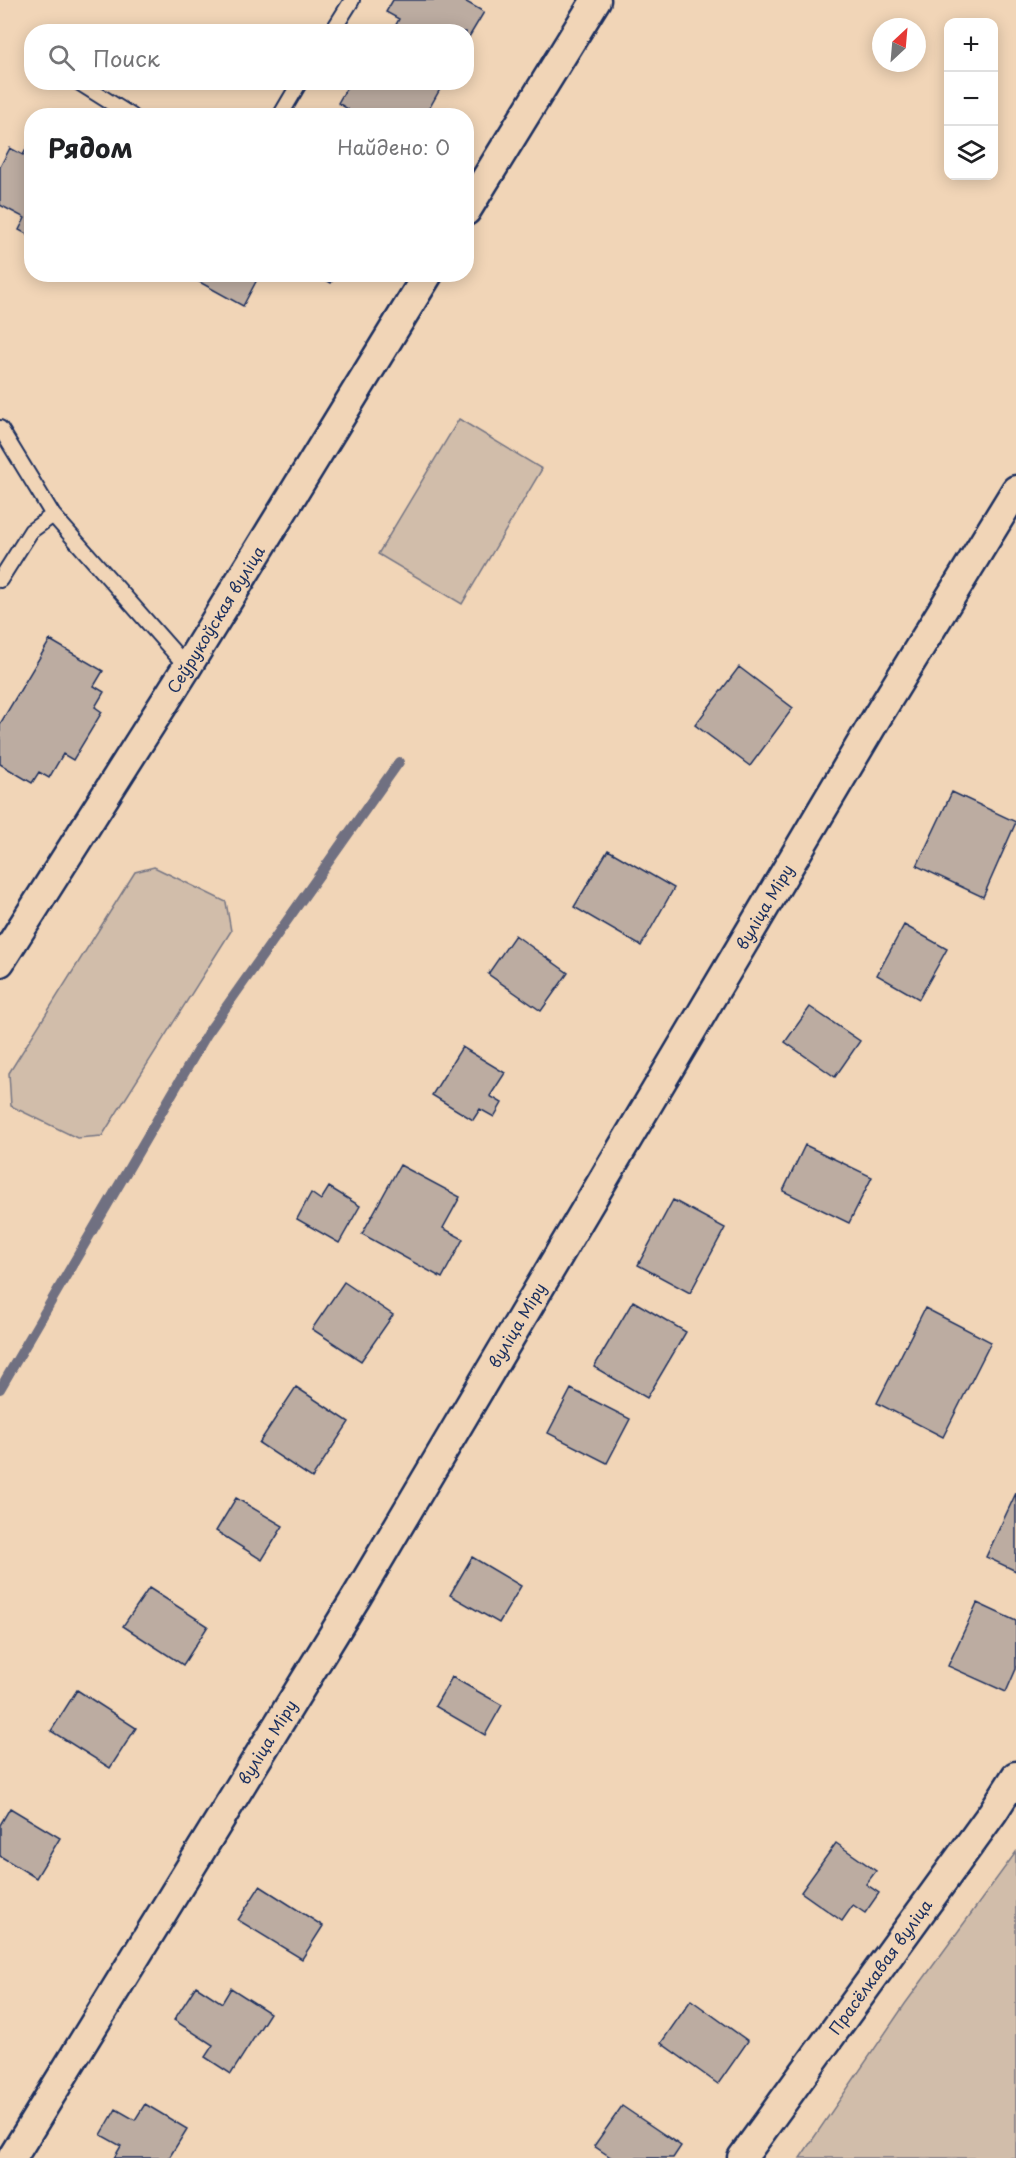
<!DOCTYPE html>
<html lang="ru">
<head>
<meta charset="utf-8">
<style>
  :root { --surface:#fff; --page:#f6f6f6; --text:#202124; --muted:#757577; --line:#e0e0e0 }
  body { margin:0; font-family:"Playpen Sans",sans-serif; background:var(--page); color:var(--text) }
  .controls { position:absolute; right:18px; top:18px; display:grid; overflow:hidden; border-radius:12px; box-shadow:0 3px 15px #0003 }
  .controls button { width:54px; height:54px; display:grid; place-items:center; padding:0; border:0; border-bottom:2px solid var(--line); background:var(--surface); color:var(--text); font:30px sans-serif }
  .compass { position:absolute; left:872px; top:18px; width:54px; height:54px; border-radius:50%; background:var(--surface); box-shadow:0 3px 15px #0003; rotate:26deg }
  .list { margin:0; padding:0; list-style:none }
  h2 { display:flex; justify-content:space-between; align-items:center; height:78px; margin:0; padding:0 24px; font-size:26px }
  h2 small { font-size:20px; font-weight:400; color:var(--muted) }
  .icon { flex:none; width:33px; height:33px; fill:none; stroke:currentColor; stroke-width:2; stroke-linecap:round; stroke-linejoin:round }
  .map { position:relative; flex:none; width:1016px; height:2158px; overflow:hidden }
  .search { position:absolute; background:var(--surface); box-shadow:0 3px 15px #0003; left:24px; top:24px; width:450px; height:66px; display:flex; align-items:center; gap:15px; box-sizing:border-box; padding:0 21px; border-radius:24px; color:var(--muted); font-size:22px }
  .panel { position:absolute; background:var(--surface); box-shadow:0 3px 15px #0003; left:24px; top:108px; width:450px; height:174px; border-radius:24px }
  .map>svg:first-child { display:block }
  .green { fill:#d1bdaa; stroke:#767684; stroke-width:1.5 }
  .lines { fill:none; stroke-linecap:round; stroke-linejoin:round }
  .stream { stroke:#707081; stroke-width:10 }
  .building { fill:#bcaca1; stroke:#1b2f5e; stroke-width:1.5 }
  .lane-casing { stroke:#1b2f5e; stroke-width:18 }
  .street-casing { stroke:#1b2f5e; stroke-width:33 }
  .lane { stroke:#f1d5b7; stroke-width:14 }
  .street { stroke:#f1d5b7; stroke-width:28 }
  .labels { text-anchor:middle; stroke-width:4.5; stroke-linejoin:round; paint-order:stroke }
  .street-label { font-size:16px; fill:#1b2f5e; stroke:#f1d5b7 }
</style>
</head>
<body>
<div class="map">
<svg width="1016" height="2158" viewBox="0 0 1016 2158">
  <rect width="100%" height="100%" fill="#f1d5b7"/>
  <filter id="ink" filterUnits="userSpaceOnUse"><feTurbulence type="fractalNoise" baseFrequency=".0167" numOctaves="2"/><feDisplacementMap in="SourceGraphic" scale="12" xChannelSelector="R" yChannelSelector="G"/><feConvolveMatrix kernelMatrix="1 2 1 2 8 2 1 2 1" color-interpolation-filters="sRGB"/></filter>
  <g filter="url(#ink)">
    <path class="green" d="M 459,419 L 542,469 L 462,604 L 378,554 Z
      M 154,867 L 226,902 L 231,931 L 102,1136 L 77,1138 L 11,1106 L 9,1073 L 135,872 Z
      M 1016,1852 L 1016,2158 L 800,2158 L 905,2004 Z"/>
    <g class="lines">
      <path class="stream" d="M 0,1389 L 207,1034 L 399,762"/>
    </g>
    <path class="building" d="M 393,0 L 463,0 L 484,12 L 466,42 L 466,32 L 392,32 L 399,19 L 386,12 Z
      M 350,82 L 444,82 L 425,116 L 345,116 L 348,109 L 338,103 Z
      M 32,138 L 32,237 L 19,230 L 25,218 L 0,205 L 0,167 L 10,148 L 23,155 Z
      M 185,274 L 260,274 L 243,306 Z
      M 315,274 L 336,274 L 331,283 Z
      M 50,640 L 103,671 L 94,686 L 104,692 L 95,707 L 102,712 L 73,760 L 63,754 L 49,778 L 39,772 L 32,783 L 0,764 L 0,724 Z
      M 739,667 L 793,708 L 750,766 L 695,725 Z
      M 952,792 L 1016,822 L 983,897 L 917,866 Z
      M 608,850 L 674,888 L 641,946 L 574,907 Z
      M 904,925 L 947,949 L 919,999 L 877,975 Z
      M 515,935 L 568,973 L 541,1011 L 488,974 Z
      M 810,1007 L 860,1041 L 835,1077 L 785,1042 Z
      M 462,1047 L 505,1073 L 490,1096 L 502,1103 L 494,1117 L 480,1109 L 473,1120 L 432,1095 Z
      M 805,1145 L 872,1177 L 849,1223 L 783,1191 Z
      M 400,1165 L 460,1197 L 443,1228 L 463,1239 L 442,1278 L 362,1234 Z
      M 329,1187 L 360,1206 L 339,1243 L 297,1219 L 311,1193 L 321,1200 Z
      M 673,1200 L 725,1228 L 690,1293 L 638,1265 Z
      M 344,1282 L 393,1315 L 361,1361 L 312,1329 Z
      M 633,1301 L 686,1332 L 647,1398 L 594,1367 Z
      M 925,1308 L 991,1342 L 943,1437 L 877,1403 Z
      M 296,1387 L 349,1422 L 312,1478 L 259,1443 Z
      M 571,1389 L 630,1419 L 607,1463 L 548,1433 Z
      M 1016,1493 L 1016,1571 L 986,1557 Z
      M 236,1498 L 283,1526 L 262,1560 L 216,1531 Z
      M 472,1557 L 521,1586 L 499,1623 L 450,1595 Z
      M 149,1588 L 208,1626 L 183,1665 L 123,1626 Z
      M 977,1603 L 1016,1621 L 1016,1669 L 1006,1692 L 948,1666 Z
      M 452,1677 L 502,1705 L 485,1735 L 435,1706 Z
      M 77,1690 L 136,1728 L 110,1768 L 51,1731 Z
      M 10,1808 L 60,1838 L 36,1878 L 0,1856 L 0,1825 Z
      M 836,1843 L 876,1871 L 866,1884 L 879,1893 L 865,1913 L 853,1905 L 842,1921 L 801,1892 Z
      M 260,1886 L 323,1926 L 302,1959 L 238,1920 Z
      M 196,1986 L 222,2003 L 231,1988 L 270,2013 L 231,2074 L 205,2057 L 213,2045 L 174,2020 Z
      M 691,2000 L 748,2041 L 718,2084 L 661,2043 Z
      M 145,2104 L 187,2129 L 169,2158 L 114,2158 L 121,2146 L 101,2135 L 116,2109 L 135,2120 Z
      M 622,2106 L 681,2146 L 673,2158 L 612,2158 L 594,2146 Z"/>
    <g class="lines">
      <g class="lane-casing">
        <path id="lane" d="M 332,32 L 352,0
          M 78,82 L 132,116
          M 280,116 L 300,82
          M 0,428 L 53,515 L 187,667
          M 0,580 L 31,531 L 53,515"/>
      </g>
      <g class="street-casing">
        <g id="street">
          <path d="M 466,211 L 596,0"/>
          <path id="s1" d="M 0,962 L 187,667 L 428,274"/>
          <path id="s2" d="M 12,2158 L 357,1596 L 877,717 L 1016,490"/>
          <path id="s3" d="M 742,2158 L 993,1812 L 1016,1776"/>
        </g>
      </g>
      <use href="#lane" class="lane"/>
      <use href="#street" class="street"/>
    </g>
  </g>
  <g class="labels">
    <g class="street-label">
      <text dy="6" stroke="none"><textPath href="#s1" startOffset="405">Сеўрукоўская вуліца</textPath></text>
      <text dy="6" stroke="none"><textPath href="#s2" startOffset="1460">вуліца Міру</textPath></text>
      <text dy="6" stroke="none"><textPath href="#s2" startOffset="974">вуліца Міру</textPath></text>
      <text dy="6" stroke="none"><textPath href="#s2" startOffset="488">вуліца Міру</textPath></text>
      <text dy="6" stroke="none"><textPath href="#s3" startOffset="236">Прасёлкавая вуліца</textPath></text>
    </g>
  </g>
</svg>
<div class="controls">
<button>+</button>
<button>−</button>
<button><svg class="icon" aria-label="layers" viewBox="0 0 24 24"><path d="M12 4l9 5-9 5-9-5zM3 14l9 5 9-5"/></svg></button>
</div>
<svg class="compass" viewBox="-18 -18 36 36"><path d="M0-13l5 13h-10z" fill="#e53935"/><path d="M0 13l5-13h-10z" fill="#757577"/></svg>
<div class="search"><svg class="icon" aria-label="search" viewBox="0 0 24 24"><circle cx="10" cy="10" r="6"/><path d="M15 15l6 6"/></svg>Поиск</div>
<section class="panel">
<h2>Рядом<small>Найдено: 0</small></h2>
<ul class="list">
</ul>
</section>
</div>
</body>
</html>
